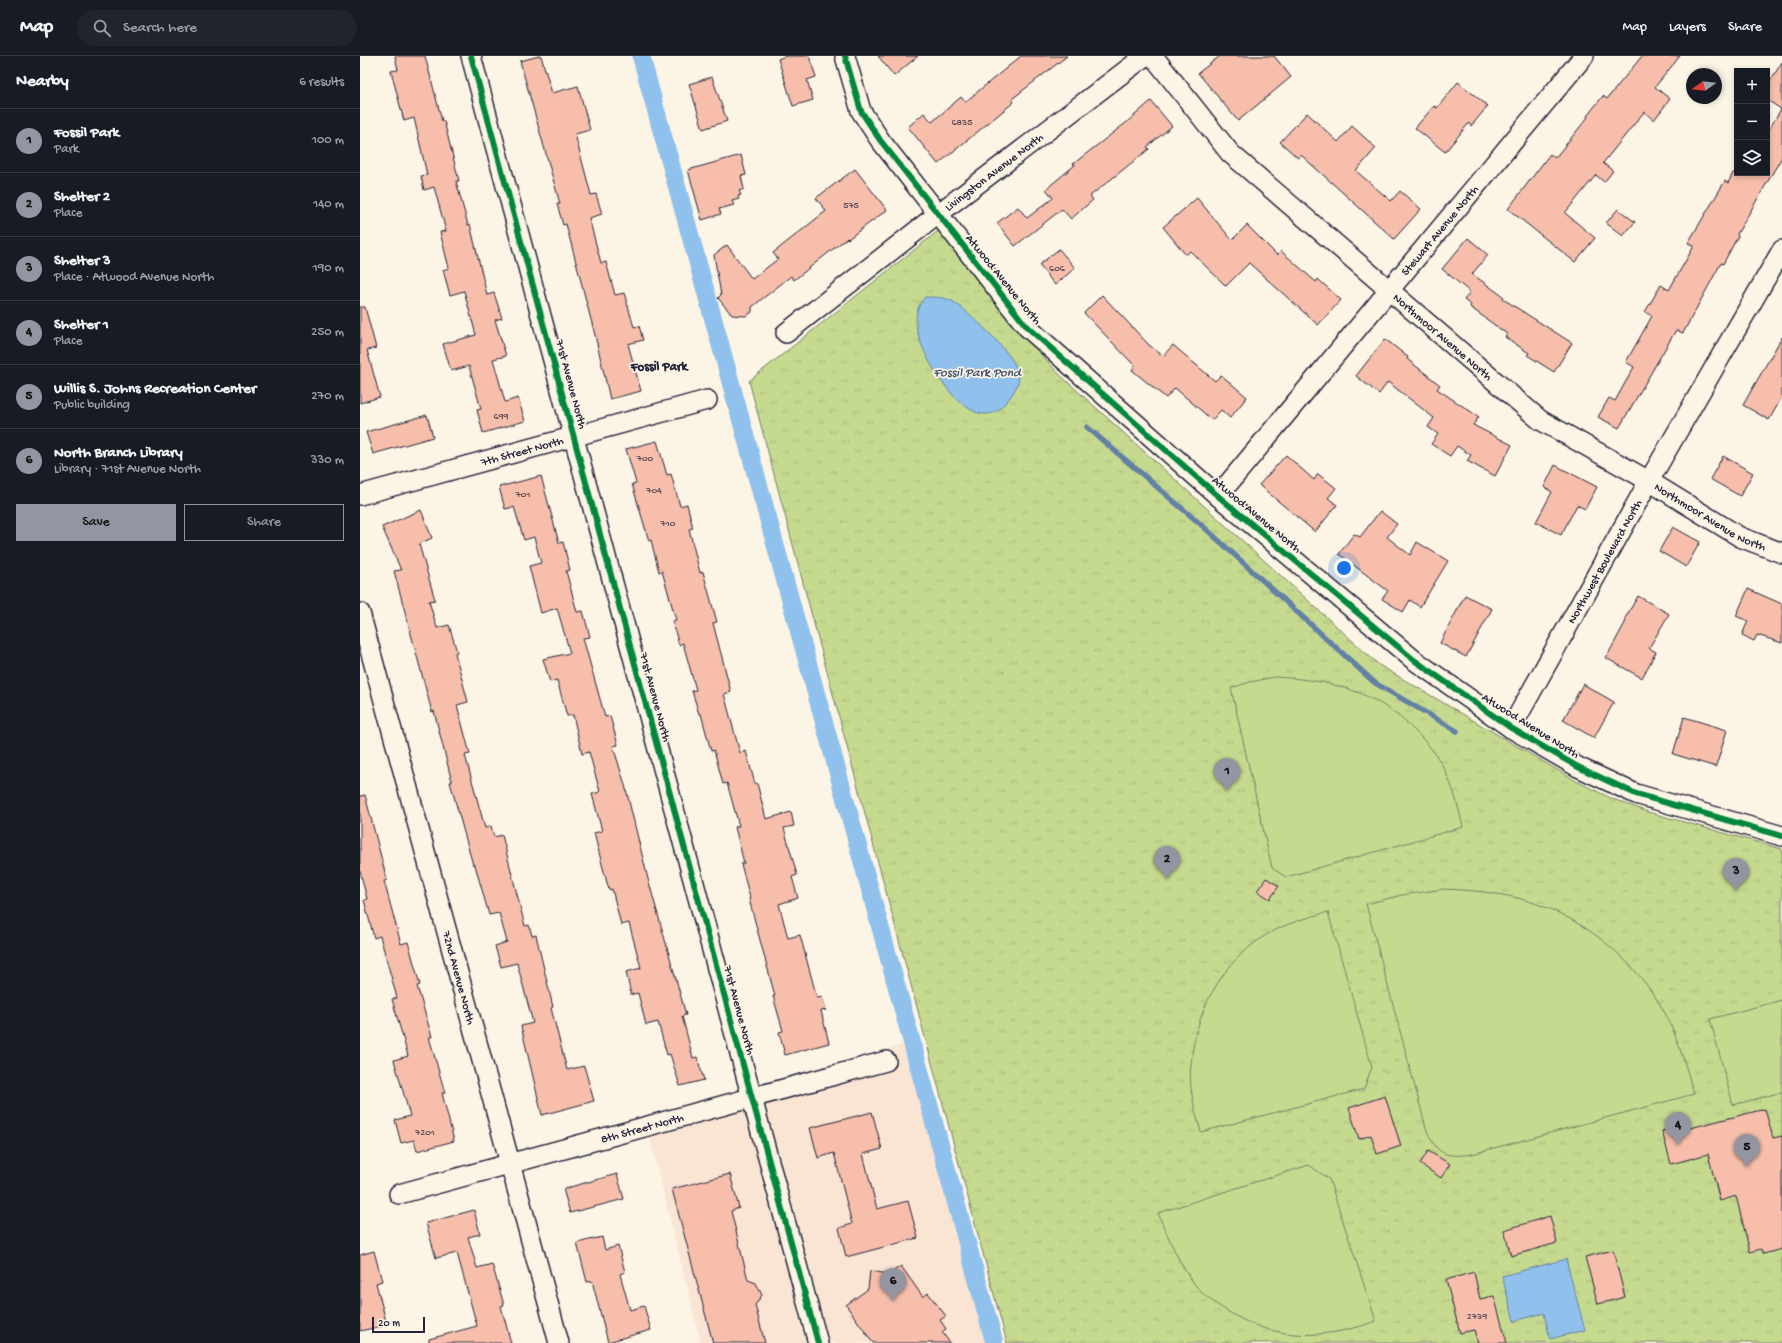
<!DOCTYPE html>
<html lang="en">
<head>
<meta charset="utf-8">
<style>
  :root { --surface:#171b24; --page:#20242c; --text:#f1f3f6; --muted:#9ea1a6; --line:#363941; --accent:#9495a2 }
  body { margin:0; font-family:"Gochi Hand",sans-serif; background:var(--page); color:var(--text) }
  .controls { position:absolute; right:12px; top:12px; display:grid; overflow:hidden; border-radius:0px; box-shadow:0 2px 6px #0003 }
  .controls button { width:36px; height:36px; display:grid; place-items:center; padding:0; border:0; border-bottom:1px solid var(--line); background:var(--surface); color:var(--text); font:20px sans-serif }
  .compass { position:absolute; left:1326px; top:12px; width:36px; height:36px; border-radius:50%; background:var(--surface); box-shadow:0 2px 6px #0003; rotate:255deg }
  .scale { position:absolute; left:12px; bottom:10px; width:53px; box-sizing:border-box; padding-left:4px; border:2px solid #22223b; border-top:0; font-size:11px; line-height:14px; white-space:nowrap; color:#22223b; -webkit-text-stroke:3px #fcf5e5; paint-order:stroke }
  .you { position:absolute; left:984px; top:512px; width:14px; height:14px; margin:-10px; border:3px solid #fff; border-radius:50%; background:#1a73e8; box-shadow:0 0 0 6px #1a73e833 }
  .badge { display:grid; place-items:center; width:26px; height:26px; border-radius:50%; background:var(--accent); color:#111; font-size:13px; font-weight:700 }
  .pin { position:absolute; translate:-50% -33px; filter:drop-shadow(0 1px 2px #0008) }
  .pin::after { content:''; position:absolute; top:21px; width:14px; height:12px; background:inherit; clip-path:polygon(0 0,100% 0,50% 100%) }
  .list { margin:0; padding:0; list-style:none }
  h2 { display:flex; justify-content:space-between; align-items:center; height:52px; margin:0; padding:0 16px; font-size:17px }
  h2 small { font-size:13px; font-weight:400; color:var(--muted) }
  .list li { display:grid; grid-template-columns:26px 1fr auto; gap:12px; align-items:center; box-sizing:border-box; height:64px; padding:0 16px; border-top:1px solid var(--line) }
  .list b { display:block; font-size:15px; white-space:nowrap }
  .list p { margin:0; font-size:13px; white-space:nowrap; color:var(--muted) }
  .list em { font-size:13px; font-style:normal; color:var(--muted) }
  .actions { display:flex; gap:8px; padding:12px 16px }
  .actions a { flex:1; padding:9px 0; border:1px solid var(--accent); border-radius:0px; text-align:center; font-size:14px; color:var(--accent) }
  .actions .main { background:var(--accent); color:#111 }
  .icon { flex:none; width:22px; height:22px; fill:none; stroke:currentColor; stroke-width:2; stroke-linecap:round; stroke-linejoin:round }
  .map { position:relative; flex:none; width:1422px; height:1287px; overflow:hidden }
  header { display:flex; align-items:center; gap:24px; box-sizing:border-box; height:56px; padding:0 20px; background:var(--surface); border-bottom:1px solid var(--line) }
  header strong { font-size:19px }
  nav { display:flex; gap:22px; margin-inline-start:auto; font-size:14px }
  .search { width:280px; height:36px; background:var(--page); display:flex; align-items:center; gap:10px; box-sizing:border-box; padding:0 14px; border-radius:22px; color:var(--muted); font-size:15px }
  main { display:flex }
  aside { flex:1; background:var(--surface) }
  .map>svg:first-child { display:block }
  .built { fill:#fae4d4 }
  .grass { fill:url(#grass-tufts); stroke:#747e65 }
  .pitch { fill:#c6da8f; stroke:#747e65 }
  .water { fill:#90c1ec; stroke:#6481a5 }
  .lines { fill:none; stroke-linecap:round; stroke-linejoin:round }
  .stream { stroke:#6481a5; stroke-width:5.5 }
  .canal { stroke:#90c1ec; stroke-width:18 }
  .building { fill:#f6beab; stroke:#22223b }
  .street-casing { stroke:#22223b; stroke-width:22 }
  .street { stroke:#fcf5e5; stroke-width:19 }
  .cycleway-casing { stroke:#fcf5e5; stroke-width:8 }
  .cycleway { stroke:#00873e; stroke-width:6 }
  .labels { text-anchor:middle; stroke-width:3.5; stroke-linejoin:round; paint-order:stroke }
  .number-label { font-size:10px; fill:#574957 }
  .street-label { font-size:12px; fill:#22223b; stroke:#fcf5e5 }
  .neighbourhood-label { font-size:13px; font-weight:bold; fill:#22223b; stroke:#fcf5e5 }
  .water-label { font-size:13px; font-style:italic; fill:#435270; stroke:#fcf5e5 }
</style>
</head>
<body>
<header>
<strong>Map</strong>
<div class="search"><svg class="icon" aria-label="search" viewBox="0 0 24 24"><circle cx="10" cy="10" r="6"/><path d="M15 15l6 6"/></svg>Search here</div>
<nav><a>Map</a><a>Layers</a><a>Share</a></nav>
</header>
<main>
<aside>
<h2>Nearby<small>6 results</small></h2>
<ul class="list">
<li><span class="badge">1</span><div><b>Fossil Park</b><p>Park</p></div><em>100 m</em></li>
<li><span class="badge">2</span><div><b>Shelter 2</b><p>Place</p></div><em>140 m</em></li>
<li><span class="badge">3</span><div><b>Shelter 3</b><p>Place · Atwood Avenue North</p></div><em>190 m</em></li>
<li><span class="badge">4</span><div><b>Shelter 1</b><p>Place</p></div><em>250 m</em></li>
<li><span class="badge">5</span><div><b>Willis S. Johns Recreation Center</b><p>Public building</p></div><em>270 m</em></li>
<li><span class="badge">6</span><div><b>North Branch Library</b><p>Library · 71st Avenue North</p></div><em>330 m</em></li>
</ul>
<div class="actions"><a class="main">Save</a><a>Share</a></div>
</aside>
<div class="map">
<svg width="1422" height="1287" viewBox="0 0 1422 1287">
  <defs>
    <pattern id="grass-tufts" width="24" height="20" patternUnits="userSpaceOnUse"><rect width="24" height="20" fill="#c6da8f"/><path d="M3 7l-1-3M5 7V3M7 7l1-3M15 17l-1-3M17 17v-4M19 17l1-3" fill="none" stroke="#aabb7c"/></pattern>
  </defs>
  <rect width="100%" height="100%" fill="#fcf5e5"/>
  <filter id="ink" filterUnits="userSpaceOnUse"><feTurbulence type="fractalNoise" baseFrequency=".025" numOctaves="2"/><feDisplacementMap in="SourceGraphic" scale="8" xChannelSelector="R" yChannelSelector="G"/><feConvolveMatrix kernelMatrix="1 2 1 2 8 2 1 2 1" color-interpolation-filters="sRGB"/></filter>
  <g filter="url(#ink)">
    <path class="built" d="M 557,985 L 638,1287 L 469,1287 L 404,1047 L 537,1011 L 533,994 L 399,1029 Z
      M 384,1053 L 448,1287 L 341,1287 L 289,1079 Z"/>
    <path class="grass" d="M 578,175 L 646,260 L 699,318 L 1019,609 L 1218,726 L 1253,743 L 1288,756 L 1422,793 L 1422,1287 L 647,1287 L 389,325 Z"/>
    <path class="pitch" d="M 915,621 C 970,624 1015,634 1055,675 C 1069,688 1081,704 1088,721 C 1095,738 1099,754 1103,771 L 926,821 L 912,812 L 871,632 L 890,626 Z
      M 1084,833 C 1107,834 1130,836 1153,841 C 1217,855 1277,903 1307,961 C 1319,985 1326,1012 1334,1038 L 1112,1098 C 1084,1102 1076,1098 1066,1072 L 1006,848 L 1042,839 Z
      M 968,856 L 1012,1011 L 1004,1033 L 841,1076 C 835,1054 828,1031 831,1008 C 835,957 860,909 903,881 C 923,868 946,862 968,856 Z
      M 1422,944 L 1422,1036 L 1373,1049 L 1350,963 Z
      M 949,1109 L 969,1123 L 1016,1265 C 964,1284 915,1285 867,1255 C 857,1249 844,1240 836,1230 C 819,1208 809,1183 798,1157 Z"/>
    <path class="water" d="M 565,241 C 574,241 584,241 592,245 C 608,254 653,298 658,315 C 659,318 659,324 658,327 C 655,335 651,341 645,347 C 641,352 634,358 627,358 C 596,360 556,293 556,265 C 556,255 559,248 565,241 Z
      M 1206,1203 L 1225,1274 L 1190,1283 L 1184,1257 L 1154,1265 L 1142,1220 Z"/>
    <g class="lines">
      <path class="stream" d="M 727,371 L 845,472 L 1015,627 L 1097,675"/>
      <path class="canal" d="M 281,0 L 634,1285"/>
    </g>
    <path class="building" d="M 35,0 L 65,0 L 82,65 L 84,65 L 99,125 L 96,125 L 108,169 L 110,168 L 127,239 L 134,237 L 142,262 L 135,264 L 146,300 L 133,303 L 145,346 L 158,342 L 165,365 L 123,377 L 117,354 L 121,353 L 109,310 L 91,315 L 83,288 L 116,279 L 104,235 L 90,239 L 83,214 L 89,212 L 80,176 L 86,175 L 74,131 L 64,134 L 61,120 L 67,119 L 54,62 L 44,65 L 31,15 L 38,14 Z
      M 179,0 L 181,0 L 192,37 L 218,30 L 230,74 L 215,78 L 231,139 L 236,138 L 242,158 L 229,162 L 241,207 L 246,206 L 255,239 L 264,237 L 274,271 L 279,270 L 283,284 L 268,288 L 281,335 L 250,343 L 235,279 L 206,168 L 203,169 L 197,148 L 200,148 L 160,5 Z
      M 426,0 L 449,0 L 456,21 L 447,24 L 453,44 L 433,50 L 418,3 Z
      M 518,0 L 558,0 L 534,20 Z
      M 661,0 L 707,0 L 652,43 L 654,46 L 578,108 L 548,71 L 564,57 L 572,66 L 601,41 L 605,46 Z
      M 860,0 L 914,0 L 931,21 L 878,65 L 838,17 Z
      M 1282,0 L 1320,0 L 1295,31 L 1310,43 L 1294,64 L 1284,56 L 1243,107 L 1253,115 L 1244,126 L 1236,119 L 1205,157 L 1235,182 L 1215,206 L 1148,153 L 1190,98 L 1195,102 L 1228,61 L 1227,60 L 1243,40 L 1247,43 Z
      M 1422,6 L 1422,101 L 1377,178 L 1378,180 L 1363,208 L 1361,207 L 1323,277 L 1316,274 L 1259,372 L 1238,361 L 1249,342 L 1255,345 L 1274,311 L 1266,306 L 1292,260 L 1285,256 L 1301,229 L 1309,234 L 1334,190 L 1328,187 L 1365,125 L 1368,127 L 1373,117 L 1407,117 L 1407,77 L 1421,53 L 1407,44 L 1407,30 Z
      M 352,21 L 367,65 L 343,73 L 329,28 Z
      M 1098,26 L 1128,50 L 1111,70 L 1109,67 L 1085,96 L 1055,72 L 1074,50 L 1077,52 Z
      M 791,45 L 812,70 L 787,91 L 789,93 L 730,140 L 733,144 L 711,163 L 702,153 L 655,190 L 637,167 L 658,151 L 667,162 L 693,142 L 686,133 L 715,109 L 713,108 L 767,66 Z
      M 947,57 L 978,86 L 992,70 L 1016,92 L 996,115 L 1031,145 L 1040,135 L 1061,153 L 1034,183 L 941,99 L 938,102 L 920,86 Z
      M 381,99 L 386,119 L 381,120 L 384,133 L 379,135 L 381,139 L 378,140 L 379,143 L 372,145 L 374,149 L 359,153 L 361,158 L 342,164 L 328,114 Z
      M 495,113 L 527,154 L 488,183 L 487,182 L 434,224 L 431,220 L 392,251 L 392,256 L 386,260 L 372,259 L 358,242 L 361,239 L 354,199 L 367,189 L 392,223 L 418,203 L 413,197 L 466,155 L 456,142 Z
      M 837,142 L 872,184 L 887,169 L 917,199 L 921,195 L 956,226 L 958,223 L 981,244 L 958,269 L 889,207 L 866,230 L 830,195 L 826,199 L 803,171 Z
      M 1258,153 L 1275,166 L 1263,180 L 1246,167 Z
      M 1108,182 L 1128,199 L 1112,218 L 1144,241 L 1143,243 L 1212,287 L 1194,316 L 1167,299 L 1169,297 L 1145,281 L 1147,278 L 1110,251 L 1111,249 L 1104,244 L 1110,236 L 1082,213 Z
      M 699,193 L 715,212 L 695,229 L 679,209 Z
      M 742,239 L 789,289 L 803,300 L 813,289 L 855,325 L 861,319 L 887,341 L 870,362 L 861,354 L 852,364 L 815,332 L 806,342 L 772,314 L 775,310 L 724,257 Z
      M 0,251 L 5,251 L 16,292 L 7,294 L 20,341 L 0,347 Z
      M 1422,281 L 1422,341 L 1409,364 L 1383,349 Z
      M 1025,283 L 1048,301 L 1047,303 L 1080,329 L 1077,333 L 1119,361 L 1113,369 L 1152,389 L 1135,420 L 1107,405 L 1111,399 L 1097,390 L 1090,400 L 1071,388 L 1078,378 L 1068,371 L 1074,362 L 1028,326 L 1019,338 L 996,320 Z
      M 67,359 L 73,381 L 13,398 L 6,376 Z
      M 297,385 L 307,419 L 311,418 L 320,450 L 327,448 L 333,472 L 329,473 L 340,517 L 343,516 L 357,566 L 353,567 L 371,636 L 364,638 L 380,697 L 386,695 L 395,728 L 397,727 L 406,763 L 431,756 L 434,770 L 424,772 L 437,819 L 432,821 L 438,842 L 419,848 L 428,882 L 440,879 L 457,942 L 462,941 L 466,954 L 461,955 L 469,987 L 425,999 L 419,976 L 423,975 L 413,940 L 415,940 L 389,843 L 390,842 L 381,808 L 384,807 L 375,771 L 379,770 L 367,727 L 363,728 L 354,694 L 351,695 L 341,658 L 339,658 L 332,635 L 336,634 L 323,587 L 319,589 L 312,565 L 316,564 L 302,515 L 299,516 L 291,484 L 289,485 L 272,428 L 276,427 L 266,393 Z
      M 926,399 L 954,424 L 958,418 L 976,432 L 968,442 L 977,449 L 955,476 L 899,429 Z
      M 1363,400 L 1393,417 L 1380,440 L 1350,423 Z
      M 1195,409 L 1237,431 L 1225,453 L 1217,449 L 1201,479 L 1176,466 L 1192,436 L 1184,431 Z
      M 181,420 L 199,487 L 203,486 L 210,514 L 206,515 L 217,556 L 223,555 L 230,581 L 223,582 L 245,661 L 250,660 L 258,689 L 253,690 L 265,729 L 288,823 L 326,959 L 322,960 L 333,1002 L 337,1001 L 344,1024 L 320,1030 L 310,998 L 307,999 L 298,966 L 286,969 L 278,937 L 271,939 L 266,916 L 281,912 L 269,867 L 261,869 L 252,833 L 249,834 L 243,812 L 234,777 L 242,775 L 232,738 L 240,736 L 229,696 L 222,698 L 213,659 L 207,660 L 197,624 L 190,626 L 183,603 L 210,597 L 197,552 L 181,557 L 169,510 L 181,507 L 174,481 L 164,484 L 154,451 L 145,453 L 139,431 Z
      M 61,454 L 72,482 L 59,488 L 75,544 L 69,545 L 77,572 L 89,569 L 97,596 L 95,597 L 108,646 L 97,649 L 110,698 L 105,699 L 125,772 L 131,770 L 134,781 L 142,779 L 165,870 L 169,869 L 172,880 L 176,879 L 193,951 L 191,952 L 207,1014 L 224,1010 L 234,1045 L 182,1059 L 161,970 L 173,967 L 157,907 L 141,911 L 135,890 L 147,886 L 139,857 L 129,859 L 115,809 L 113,809 L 90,726 L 92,726 L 74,655 L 72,656 L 34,515 L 41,514 L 22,471 Z
      M 1020,455 L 1037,468 L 1027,481 L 1050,499 L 1057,486 L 1088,505 L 1060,551 L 1050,544 L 1043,556 L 1022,543 L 1028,535 L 979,498 L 994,478 L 1000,481 Z
      M 1313,471 L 1340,486 L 1326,511 L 1299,495 Z
      M 1388,533 L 1422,548 L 1422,587 L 1397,579 L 1394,585 L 1382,579 L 1388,565 L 1376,560 Z
      M 1105,539 L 1132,553 L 1106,601 L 1080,587 Z
      M 1278,540 L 1309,558 L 1289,592 L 1296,596 L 1282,622 L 1246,602 L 1266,565 L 1264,564 Z
      M 1223,628 L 1254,646 L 1234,682 L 1203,664 Z
      M 1324,661 L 1367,674 L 1356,711 L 1313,698 Z
      M 5,739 L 27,824 L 24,825 L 41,888 L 48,886 L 60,929 L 57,930 L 72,981 L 69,981 L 85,1037 L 82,1037 L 94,1085 L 57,1095 L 54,1084 L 41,1087 L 35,1064 L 50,1060 L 34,1004 L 48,1000 L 32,943 L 37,942 L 20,880 L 14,882 L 4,844 L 7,843 L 0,815 L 0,740 Z
      M 906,822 L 919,830 L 910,843 L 897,835 Z
      M 1025,1040 L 1041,1090 L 1017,1098 L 1011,1079 L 999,1083 L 989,1052 Z
      M 1405,1053 L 1413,1082 L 1422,1080 L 1422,1193 L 1403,1198 L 1401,1193 L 1390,1196 L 1376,1140 L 1360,1145 L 1348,1098 L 1311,1108 L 1302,1075 L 1325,1069 L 1326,1073 Z
      M 512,1056 L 522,1093 L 503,1098 L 517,1153 L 548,1145 L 558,1182 L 486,1201 L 479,1172 L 492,1168 L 474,1097 L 458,1102 L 450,1072 Z
      M 1068,1095 L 1090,1108 L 1081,1122 L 1060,1108 Z
      M 257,1118 L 264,1143 L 210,1157 L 203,1133 Z
      M 370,1118 L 379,1152 L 371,1155 L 388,1224 L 396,1227 L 402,1239 L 395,1249 L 405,1287 L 353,1287 L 312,1133 Z
      M 114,1154 L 120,1178 L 108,1181 L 117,1212 L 132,1208 L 144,1249 L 141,1250 L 151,1287 L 69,1287 L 69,1283 L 117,1270 L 97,1197 L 76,1202 L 66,1167 Z
      M 1190,1160 L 1197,1187 L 1151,1200 L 1144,1174 Z
      M 242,1181 L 245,1194 L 258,1190 L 265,1216 L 260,1218 L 270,1254 L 284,1250 L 291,1274 L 248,1286 L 232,1225 L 227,1226 L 217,1187 Z
      M 1253,1194 L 1265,1241 L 1238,1248 L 1225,1201 Z
      M 14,1195 L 22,1225 L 16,1227 L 27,1269 L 0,1275 L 0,1199 Z
      M 541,1210 L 563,1241 L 568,1237 L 586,1260 L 580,1264 L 586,1273 L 582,1276 L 590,1287 L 513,1287 L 486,1249 L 508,1233 L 510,1215 L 529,1218 Z
      M 1114,1216 L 1120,1243 L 1134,1240 L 1147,1287 L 1118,1287 L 1114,1274 L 1100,1277 L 1086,1224 Z"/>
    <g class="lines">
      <g class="street-casing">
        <g id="street">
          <path d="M 111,0 L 458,1287"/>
          <path d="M 485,0 L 501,55 L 520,84 L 667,271 L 858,440 L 1054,604 L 1151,672 L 1218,711 L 1276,738 L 1422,780"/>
          <path id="s1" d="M 793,0 L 870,97 L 1180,364 L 1289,425 L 1380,481 L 1422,497"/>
          <path id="s2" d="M 426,277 L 578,158 L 785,0"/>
          <path id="s3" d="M 0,439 L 347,344"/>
          <path id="s4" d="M 858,440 L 1224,0"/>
          <path id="s5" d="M 0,557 L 199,1287"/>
          <path id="s6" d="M 1151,672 L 1289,425 L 1422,194"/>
          <path id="s7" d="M 39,1138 L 526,1005"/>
        </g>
      </g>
      <use href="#street" class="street"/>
      <g class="cycleway-casing">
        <path id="cycleway" d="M 111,0 L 458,1287
          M 485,0 L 501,55 L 520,84 L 667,271 L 858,440 L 1054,604 L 1151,672 L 1218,711 L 1276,738 L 1422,780"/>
      </g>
      <use href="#cycleway" class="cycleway"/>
    </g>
  </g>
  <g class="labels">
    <g class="number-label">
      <text x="602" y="69">6835</text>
      <text x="491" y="152">575</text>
      <text x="697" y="215">606</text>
      <text x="141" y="363">699</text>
      <text x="285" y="405">700</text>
      <text x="294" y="437">704</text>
      <text x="163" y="441">701</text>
      <text x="308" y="470">710</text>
      <text x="65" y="1079">7201</text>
      <text x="1117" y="1263">2739</text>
    </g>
    <g class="street-label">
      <text dy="4" stroke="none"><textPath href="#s2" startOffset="263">Livingston Avenue North</textPath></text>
      <text dy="4" stroke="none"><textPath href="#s4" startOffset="346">Stewart Avenue North</textPath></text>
      <text transform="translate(644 223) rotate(51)" y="4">Atwood Avenue North</text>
      <text dy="4" stroke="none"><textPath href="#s1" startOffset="405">Northmoor Avenue North</textPath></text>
      <text transform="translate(212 328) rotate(75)" y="4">71st Avenue North</text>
      <text dy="4" stroke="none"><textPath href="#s3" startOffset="168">7th Street North</textPath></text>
      <text transform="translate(897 458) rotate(40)" y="4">Atwood Avenue North</text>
      <text dy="4" stroke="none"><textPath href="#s1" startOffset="729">Northmoor Avenue North</textPath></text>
      <text dy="4" stroke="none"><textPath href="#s6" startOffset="191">Northwest Boulevard North</textPath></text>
      <text transform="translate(296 641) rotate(75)" y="4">71st Avenue North</text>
      <text transform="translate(1171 669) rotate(32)" y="4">Atwood Avenue North</text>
      <text dy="4" stroke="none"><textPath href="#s5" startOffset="378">72nd Avenue North</textPath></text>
      <text transform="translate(380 954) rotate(75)" y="4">71st Avenue North</text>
      <text dy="4" stroke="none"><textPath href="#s7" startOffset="252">8th Street North</textPath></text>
    </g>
    <g class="neighbourhood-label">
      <text x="299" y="314">Fossil Park</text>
    </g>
    <g class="water-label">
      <text x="617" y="320">Fossil Park Pond</text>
    </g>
  </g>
</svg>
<div class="controls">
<button>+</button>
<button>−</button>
<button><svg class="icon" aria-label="layers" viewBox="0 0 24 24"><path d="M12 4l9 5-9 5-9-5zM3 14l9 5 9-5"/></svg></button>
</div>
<svg class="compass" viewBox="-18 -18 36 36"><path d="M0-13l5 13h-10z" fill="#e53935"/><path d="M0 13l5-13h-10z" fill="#9ea1a6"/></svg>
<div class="scale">20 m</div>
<div class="you"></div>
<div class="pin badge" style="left:867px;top:735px">1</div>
<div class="pin badge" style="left:807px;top:823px">2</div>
<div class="pin badge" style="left:1376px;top:835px">3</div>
<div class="pin badge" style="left:1318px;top:1089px">4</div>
<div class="pin badge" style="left:1387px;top:1111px">5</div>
<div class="pin badge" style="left:533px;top:1245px">6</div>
</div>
</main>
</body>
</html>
